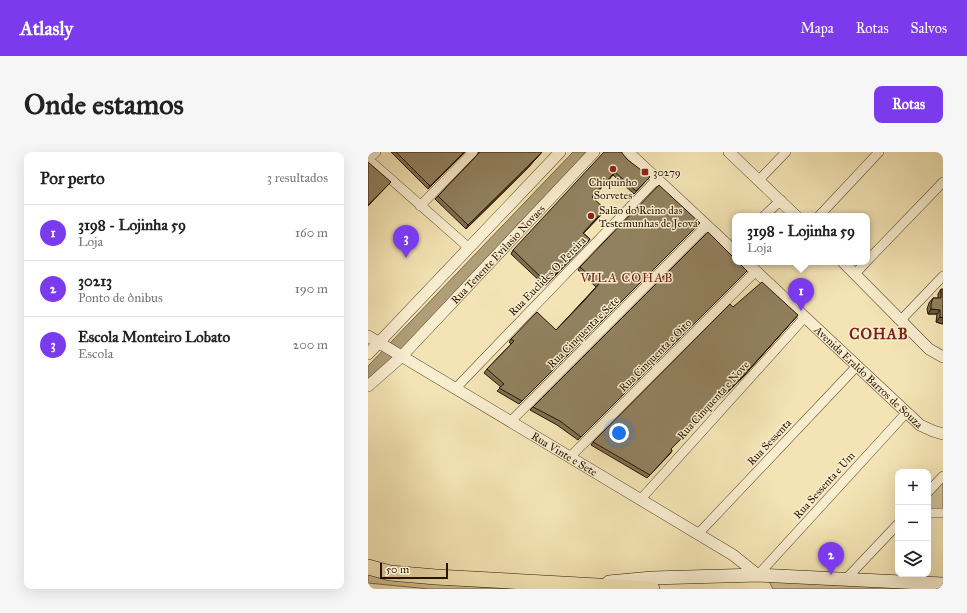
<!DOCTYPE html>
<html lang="pt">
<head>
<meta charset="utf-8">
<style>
  :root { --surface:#fff; --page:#f6f6f6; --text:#222; --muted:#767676; --line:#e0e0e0; --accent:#7c3aed }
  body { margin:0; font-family:"IM FELL Great Primer",serif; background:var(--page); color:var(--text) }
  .controls { position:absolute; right:12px; bottom:12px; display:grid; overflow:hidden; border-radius:8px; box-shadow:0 4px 16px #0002 }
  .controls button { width:36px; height:36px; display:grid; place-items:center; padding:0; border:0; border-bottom:1px solid var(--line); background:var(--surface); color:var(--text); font:20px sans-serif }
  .scale { position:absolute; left:12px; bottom:10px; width:68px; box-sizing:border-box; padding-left:4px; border:2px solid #281501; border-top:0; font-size:11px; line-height:14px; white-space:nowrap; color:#281501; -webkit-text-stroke:3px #f8edcf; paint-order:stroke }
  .you { position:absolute; left:251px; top:281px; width:14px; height:14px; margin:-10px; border:3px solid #fff; border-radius:50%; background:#1a73e8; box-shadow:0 0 0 6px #1a73e833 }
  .badge { display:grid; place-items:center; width:26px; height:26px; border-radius:50%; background:var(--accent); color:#fff; font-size:13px; font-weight:700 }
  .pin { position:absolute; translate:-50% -33px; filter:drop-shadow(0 1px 2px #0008) }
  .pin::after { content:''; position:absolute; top:21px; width:14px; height:12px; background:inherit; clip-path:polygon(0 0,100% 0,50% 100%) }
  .popup { position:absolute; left:364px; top:61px; width:138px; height:52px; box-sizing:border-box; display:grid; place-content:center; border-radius:8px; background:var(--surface); filter:drop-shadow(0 1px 3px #0005); font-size:13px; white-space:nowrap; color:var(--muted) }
  .popup b { font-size:15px; color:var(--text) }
  .popup::after { content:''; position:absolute; left:50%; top:100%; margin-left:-8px; border:8px solid transparent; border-top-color:var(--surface) }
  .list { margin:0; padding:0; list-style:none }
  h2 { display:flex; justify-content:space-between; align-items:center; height:52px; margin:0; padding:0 16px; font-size:17px }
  h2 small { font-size:13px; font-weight:400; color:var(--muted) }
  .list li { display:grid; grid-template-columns:26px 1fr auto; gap:12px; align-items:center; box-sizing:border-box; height:56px; padding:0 16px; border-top:1px solid var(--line) }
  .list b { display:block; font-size:15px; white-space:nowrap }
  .list p { margin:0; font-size:13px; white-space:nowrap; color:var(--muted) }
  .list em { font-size:13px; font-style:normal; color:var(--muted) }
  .icon { flex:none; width:22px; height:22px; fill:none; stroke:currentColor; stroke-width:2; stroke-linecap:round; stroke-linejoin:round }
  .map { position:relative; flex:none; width:575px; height:437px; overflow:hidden; border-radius:8px }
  header { display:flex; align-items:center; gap:24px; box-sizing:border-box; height:56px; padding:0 20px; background:var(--accent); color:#fff }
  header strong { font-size:19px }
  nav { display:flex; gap:22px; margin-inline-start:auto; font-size:14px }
  .intro { display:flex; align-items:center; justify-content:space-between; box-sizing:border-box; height:96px; padding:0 24px }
  h1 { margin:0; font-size:28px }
  .button { padding:10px 18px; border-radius:8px; background:var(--accent); color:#fff; font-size:14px; font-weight:700 }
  main { display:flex; gap:24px; padding:0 24px }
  aside { flex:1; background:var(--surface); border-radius:8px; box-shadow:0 4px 16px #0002 }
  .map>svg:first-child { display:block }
  .green { fill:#d1c196; stroke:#7c6b4c }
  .water { fill:#af9e78; stroke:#796748 }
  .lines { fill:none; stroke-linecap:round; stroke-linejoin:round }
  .minor-casing { stroke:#5b492e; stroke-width:10 }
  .tertiary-casing { stroke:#5b492e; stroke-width:12 }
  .secondary-casing { stroke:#281501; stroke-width:14 }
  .trunk-casing { stroke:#281501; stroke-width:16 }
  .minor { stroke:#f8edcf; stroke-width:9 }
  .tertiary { stroke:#f8edcf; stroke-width:11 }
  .secondary { stroke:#f8edcf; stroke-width:13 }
  .trunk { stroke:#f4e4b5; stroke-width:15 }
  .wall { fill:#7e6f52; stroke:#281501 }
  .shaded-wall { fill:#665a42; stroke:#281501 }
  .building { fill:#92815f; stroke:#281501 }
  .poi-dot { fill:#8f2418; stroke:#f8edcf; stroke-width:1.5 }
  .labels { text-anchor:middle; stroke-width:3; stroke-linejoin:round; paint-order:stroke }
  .poi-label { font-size:11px; fill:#281501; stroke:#f8edcf; text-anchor:start }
  .street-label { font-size:11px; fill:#281501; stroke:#f8edcf }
  .quarter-label { font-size:13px; letter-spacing:1px; fill:#7a1f14; stroke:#f8edcf }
  .district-label { font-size:15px; font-weight:bold; letter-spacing:1px; fill:#7a1f14; stroke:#f8edcf }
</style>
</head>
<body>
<header>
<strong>Atlasly</strong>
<nav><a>Mapa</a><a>Rotas</a><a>Salvos</a></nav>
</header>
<div class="intro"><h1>Onde estamos</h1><a class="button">Rotas</a></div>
<main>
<aside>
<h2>Por perto<small>3 resultados</small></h2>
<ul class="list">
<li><span class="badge">1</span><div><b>3198 - Lojinha 59</b><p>Loja</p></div><em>160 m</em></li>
<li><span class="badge">2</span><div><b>30213</b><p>Ponto de ônibus</p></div><em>190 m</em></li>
<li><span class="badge">3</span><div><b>Escola Monteiro Lobato</b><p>Escola</p></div><em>200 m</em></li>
</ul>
</aside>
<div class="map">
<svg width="575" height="437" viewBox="0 0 575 437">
  <rect width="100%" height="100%" fill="#f4e4b5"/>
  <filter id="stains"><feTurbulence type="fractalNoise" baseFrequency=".005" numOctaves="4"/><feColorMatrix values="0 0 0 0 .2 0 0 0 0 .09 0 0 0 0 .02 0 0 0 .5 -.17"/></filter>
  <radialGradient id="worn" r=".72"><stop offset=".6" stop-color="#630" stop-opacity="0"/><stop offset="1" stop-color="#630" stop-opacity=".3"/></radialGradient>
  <path class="green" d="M 575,330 L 575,358 L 560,358 L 560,345 Z
    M 0,421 L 172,437 L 61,437 L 0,431 Z
    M 400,427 L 545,437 L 405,437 Z"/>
  <path class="water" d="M 205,0 L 220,0 L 23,209 L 0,227 L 0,214 Z"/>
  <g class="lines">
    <g class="minor-casing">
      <path id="minor" d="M 0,7 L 101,96
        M 0,7 L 8,0
        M 391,28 L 418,0
        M 52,54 L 105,0
        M 396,64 L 413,48
        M 451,64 L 511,0
        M 499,109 L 575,30
        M 487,122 L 498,110
        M 533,168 L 575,124
        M 87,237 L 289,27
        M 142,270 L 339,73
        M 203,304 L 388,119
        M 560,340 L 575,324
        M 272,348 L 437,165
        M 560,361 L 575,361
        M 330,382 L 489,214
        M 390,423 L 539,260
        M 477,428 L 530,372"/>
    </g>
    <g class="tertiary-casing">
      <g id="tertiary">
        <path d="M 260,0 L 367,100"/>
        <path d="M 361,0 L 428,64"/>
        <path id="s1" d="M 378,110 L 552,273 L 565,279 L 575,282"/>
        <path d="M 475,110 L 561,197 L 575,205"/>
        <path id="s2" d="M 0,184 L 365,403 L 390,423"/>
        <path d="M 0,202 L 192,0"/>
        <path id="s3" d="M 0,234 L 33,205 L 226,0"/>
      </g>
    </g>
    <g class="secondary-casing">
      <path id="secondary" d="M 241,430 L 284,426 L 390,423 L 575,432"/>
    </g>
    <g class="trunk-casing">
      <path id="trunk" d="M 0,415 L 22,421 L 68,425 L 284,437"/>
    </g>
    <use href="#minor" class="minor"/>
    <use href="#tertiary" class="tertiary"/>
    <use href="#secondary" class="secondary"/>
    <use href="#trunk" class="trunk"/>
  </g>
  <path class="wall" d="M 23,0 L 97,0 L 60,37 Z
    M 111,0 L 174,0 L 157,19 L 98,77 L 67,47 L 70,44 L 110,2 Z
    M 260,8 L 279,28 L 266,42 L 245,23 L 225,45 L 235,61 L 215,81 L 222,87 L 219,91 L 177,134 L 143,102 L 145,98 Z
    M 332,71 L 151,252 L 129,239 L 133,235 L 116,221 L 119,217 L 143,192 L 141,190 L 143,187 L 188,178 L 228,135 L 210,118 L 212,115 Z
    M 379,119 L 210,288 L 189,273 L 162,258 L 165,255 Z
    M 573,137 L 574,172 L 568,170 L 569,162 L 560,162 L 559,157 L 561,151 L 565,146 L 570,146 L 570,142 Z
    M 365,155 L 430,163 L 374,226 L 303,297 L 304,299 L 302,302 L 279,326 L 223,293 L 225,290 Z"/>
  <path class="shaded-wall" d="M 96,0 L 97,0 L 60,37 L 62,34 Z
    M 174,0 L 157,19 L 98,77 L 100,73 Z
    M 247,20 L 245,23 L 222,48 L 224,45 Z
    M 23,30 L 20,33 L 0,54 L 0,53 Z
    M 237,57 L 235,61 L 213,84 L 215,81 Z
    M 222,87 L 219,91 L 177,134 L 179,131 Z
    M 563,157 L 572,158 L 569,162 L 560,162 Z
    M 430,163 L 374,226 L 300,300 L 303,297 Z
    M 572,165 L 575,166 L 575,172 L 568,170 Z"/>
  <path class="building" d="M 28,0 L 96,0 L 62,34 Z
    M 112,0 L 174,0 L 159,15 L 100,73 L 70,44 Z
    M 236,0 L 253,0 L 260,8 L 282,25 L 268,39 L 247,20 L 224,45 L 237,57 L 215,81 L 222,87 L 179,131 L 145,98 Z
    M 0,10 L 23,30 L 0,53 Z
    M 291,33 L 332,71 L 154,249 L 131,236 L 136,232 L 119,217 L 146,189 L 143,187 L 169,160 L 188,178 L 216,149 L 231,132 L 212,115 Z
    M 340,80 L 367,107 L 367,110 L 370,110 L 379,119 L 213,285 L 192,269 L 165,255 Z
    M 394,130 L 430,163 L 376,223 L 303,297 L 304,299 L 282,323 L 225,290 L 362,152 L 365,155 Z
    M 573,137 L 575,137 L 575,166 L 572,165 L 572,158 L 563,157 L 563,152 L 565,146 L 573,146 Z"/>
  <g class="poi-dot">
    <circle cx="245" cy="17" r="4"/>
    <rect x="273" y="16" width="8" height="8" rx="2"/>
    <circle cx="223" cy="64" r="4"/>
  </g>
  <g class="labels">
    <g class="poi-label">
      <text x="285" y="24">30279</text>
      <text x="245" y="34" text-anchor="middle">Chiquinho<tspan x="245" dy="13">Sorvetes</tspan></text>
      <text x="231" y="62">Salão do Reino das<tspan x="231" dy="13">Testemunhas de Jeová</tspan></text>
    </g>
    <g class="street-label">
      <text dy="4" stroke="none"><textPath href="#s3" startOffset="185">Rua Tenente Evilasio Novaes</textPath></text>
      <text transform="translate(179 124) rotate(-46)" y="4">Rua Euclides O. Pereira</text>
      <text transform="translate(215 180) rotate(-45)" y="4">Rua Cinquenta e Sete</text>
      <text transform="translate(287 203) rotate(-45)" y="4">Rua Cinquenta e Oito</text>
      <text dy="4" stroke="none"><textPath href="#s1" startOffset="168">Avenida Eraldo Barros de Souza</textPath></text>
      <text transform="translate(345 248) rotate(-48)" y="4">Rua Cinquenta e Nove</text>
      <text transform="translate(401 290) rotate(-47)" y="4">Rua Sessenta</text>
      <text dy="4" stroke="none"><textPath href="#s2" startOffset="229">Rua Vinte e Sete</textPath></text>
      <text transform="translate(456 333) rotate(-48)" y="4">Rua Sessenta e Um</text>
    </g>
    <g class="quarter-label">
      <text x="259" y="130">VILA COHAB</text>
    </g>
    <g class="district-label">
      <text x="511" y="187">COHAB</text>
    </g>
  </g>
  <rect width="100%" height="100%" filter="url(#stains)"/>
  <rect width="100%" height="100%" fill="url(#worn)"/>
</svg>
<div class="controls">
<button>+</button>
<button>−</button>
<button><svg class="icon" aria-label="layers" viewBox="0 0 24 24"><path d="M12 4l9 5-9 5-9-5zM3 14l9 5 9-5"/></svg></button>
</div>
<div class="scale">50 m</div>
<div class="you"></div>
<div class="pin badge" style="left:433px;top:159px">1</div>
<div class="popup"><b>3198 - Lojinha 59</b>Loja</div>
<div class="pin badge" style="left:463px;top:423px">2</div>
<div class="pin badge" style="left:38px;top:106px">3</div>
</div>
</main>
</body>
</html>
